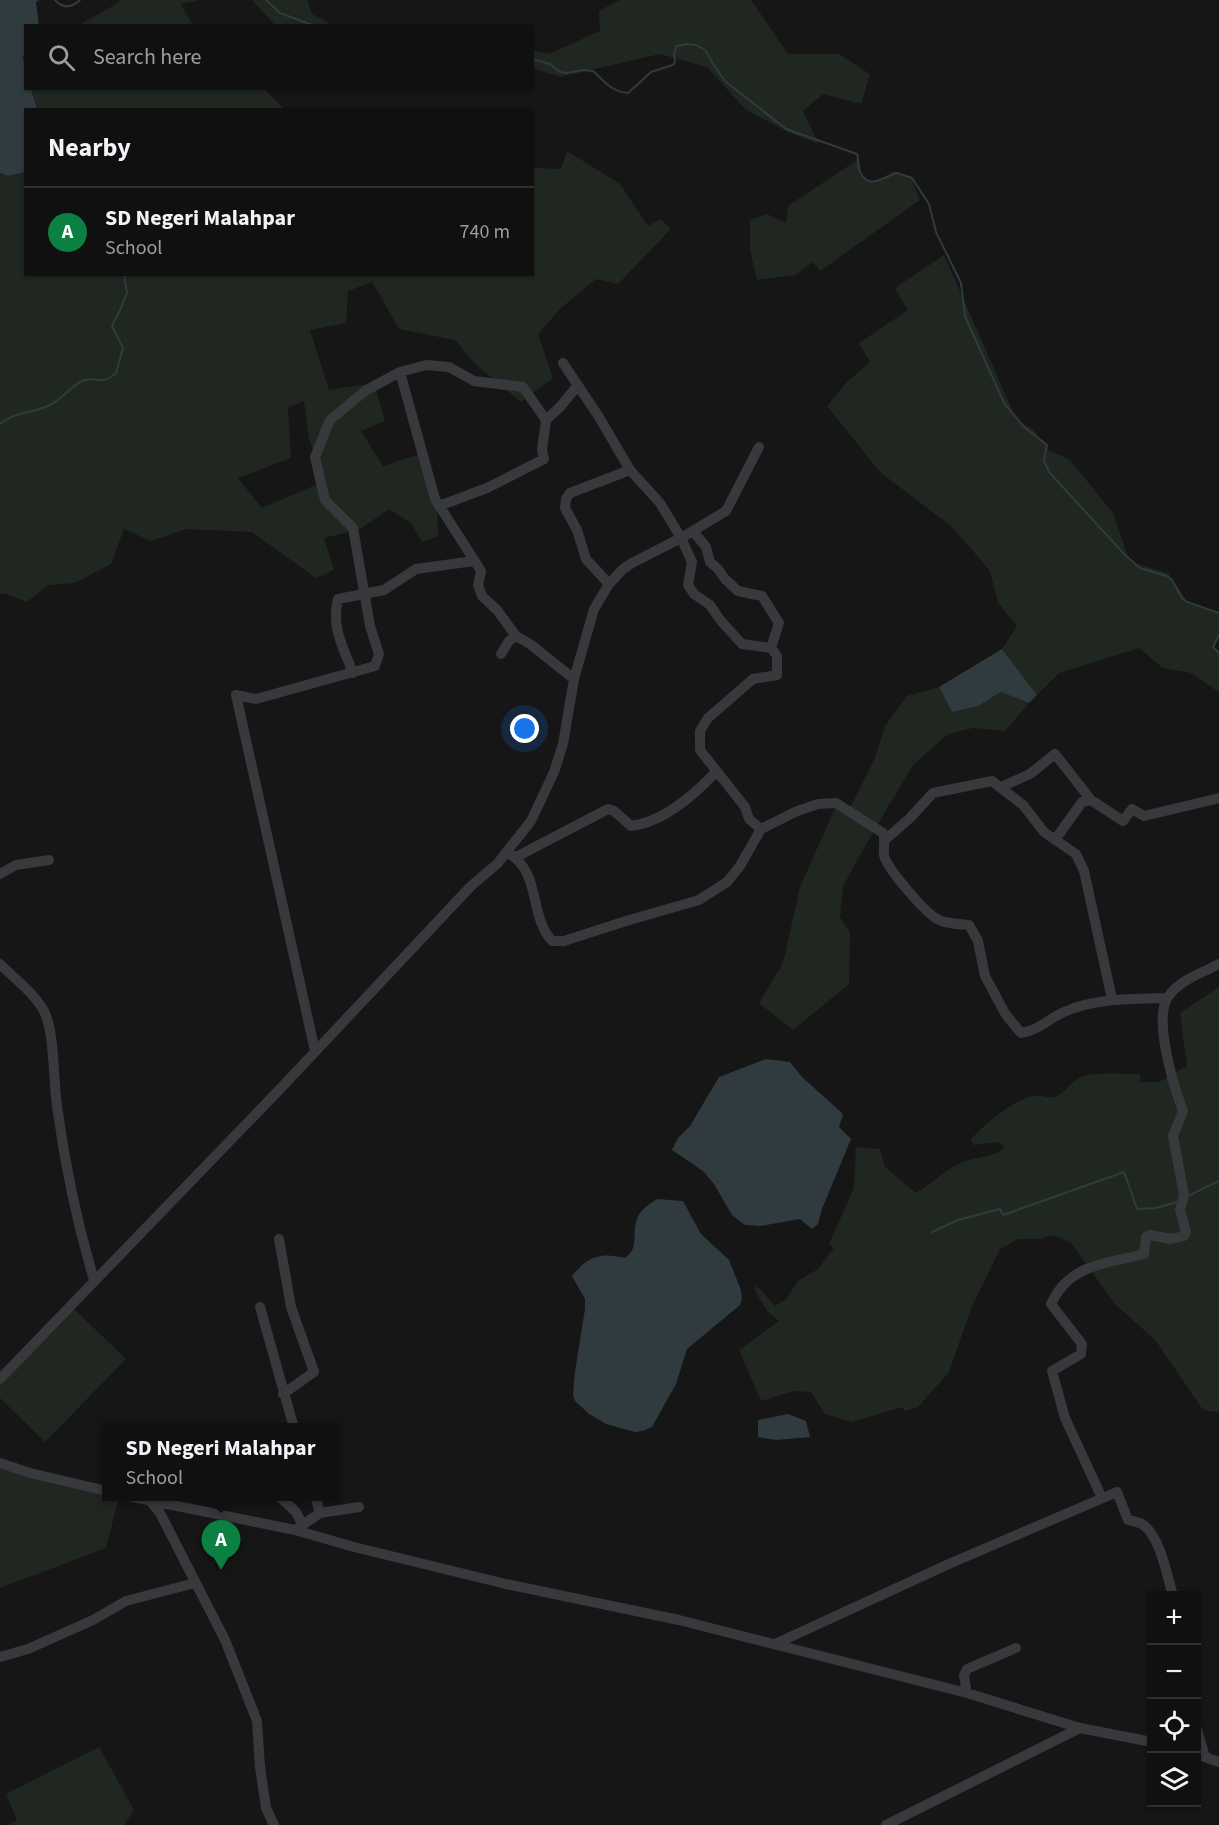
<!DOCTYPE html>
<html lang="en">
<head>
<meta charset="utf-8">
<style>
  :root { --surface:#101011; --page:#1e1e1f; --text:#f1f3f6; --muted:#9c9d9f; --line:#303031; --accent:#0b8043 }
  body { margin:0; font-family:"Source Sans 3",sans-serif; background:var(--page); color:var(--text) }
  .controls { position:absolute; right:18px; bottom:18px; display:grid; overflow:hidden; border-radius:0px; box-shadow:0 2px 4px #0004 }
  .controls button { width:54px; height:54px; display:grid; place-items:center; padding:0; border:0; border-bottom:2px solid var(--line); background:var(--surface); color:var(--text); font:30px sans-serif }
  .you { position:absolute; left:525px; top:729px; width:21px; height:21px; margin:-15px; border:4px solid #fff; border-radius:50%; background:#1a73e8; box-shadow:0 0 0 9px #1a73e833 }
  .badge { display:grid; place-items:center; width:39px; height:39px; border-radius:50%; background:var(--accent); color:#fff; font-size:20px; font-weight:700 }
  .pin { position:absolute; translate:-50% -50px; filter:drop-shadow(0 2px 3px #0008) }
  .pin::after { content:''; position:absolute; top:32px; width:21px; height:18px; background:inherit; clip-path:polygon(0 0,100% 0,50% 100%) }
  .popup { position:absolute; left:102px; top:1423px; width:237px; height:78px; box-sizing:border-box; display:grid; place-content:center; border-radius:0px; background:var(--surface); filter:drop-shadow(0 2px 4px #0005); font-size:20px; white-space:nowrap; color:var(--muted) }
  .popup b { font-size:22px; color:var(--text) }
  .popup::after { content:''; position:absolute; left:50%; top:100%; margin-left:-12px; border:12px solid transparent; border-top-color:var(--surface) }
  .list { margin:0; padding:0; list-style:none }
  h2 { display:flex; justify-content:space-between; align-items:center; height:78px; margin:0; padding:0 24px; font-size:26px }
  h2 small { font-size:20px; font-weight:400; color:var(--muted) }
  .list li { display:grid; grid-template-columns:39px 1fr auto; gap:18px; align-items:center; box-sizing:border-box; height:90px; padding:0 24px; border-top:2px solid var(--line) }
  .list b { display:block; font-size:22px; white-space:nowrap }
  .list p { margin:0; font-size:20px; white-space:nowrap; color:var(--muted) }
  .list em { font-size:20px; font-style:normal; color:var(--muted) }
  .icon { flex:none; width:33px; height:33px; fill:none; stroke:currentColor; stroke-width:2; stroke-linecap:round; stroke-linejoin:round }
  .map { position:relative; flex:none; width:1219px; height:1825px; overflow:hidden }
  .search { position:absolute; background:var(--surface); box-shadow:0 2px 4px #0004; left:24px; top:24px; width:510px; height:66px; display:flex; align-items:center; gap:15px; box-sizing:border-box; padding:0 21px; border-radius:0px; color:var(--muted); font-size:22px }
  .panel { position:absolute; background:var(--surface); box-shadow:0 2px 4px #0004; left:24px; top:108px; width:510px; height:168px; border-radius:0px }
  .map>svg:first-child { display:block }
  .green { fill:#202720; fill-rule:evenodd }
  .water { fill:#2f3b3f }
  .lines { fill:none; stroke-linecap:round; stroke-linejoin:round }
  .stream { stroke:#2f3b3f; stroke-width:2 }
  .minor { stroke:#37393c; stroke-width:10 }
</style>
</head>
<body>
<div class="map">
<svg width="1219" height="1825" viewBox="0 0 1219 1825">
  <rect width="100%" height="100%" fill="#161617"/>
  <path class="green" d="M 120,0 L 199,0 L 181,4 L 193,25 L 79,25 L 118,3 Z
    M 252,0 L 307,0 L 312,14 L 332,25 L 275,25 Z
    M 620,0 L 751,0 L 788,54 L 839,54 L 870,74 L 861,104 L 823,94 L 803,111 L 819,144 L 790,133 L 746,110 L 707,67 L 660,54 L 560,77 L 533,68 L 533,50 L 549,54 L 600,31 L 599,11 Z
    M 31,89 L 264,89 L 284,109 L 37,109 Z
    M 567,151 L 620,184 L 648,226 L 661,219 L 671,229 L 618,284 L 596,279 L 561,308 L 538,334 L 553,378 L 521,402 L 475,364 L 455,340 L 399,329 L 372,282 L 348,291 L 346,323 L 310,330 L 329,390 L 374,383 L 385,421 L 361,431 L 383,466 L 423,453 L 437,491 L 438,536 L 422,542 L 411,523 L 389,509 L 359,530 L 324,538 L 334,570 L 316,578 L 252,532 L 186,529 L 151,541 L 124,529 L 111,564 L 75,583 L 48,585 L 27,602 L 3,593 L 0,594 L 0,173 L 8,176 L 25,172 L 26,274 L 532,274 L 533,168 L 561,169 ZM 304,401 L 309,439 L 325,481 L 262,508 L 238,478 L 291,458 L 288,408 Z
    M 859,159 L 862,176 L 875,183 L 894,171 L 912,180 L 920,200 L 820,271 L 813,262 L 795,275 L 757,280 L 750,250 L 750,220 L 767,214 L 786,223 L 788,206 Z
    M 944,255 L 1017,421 L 1033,429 L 1049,450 L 1070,460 L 1113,513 L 1130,562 L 1168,573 L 1189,604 L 1219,614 L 1219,638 L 1212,648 L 1219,653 L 1219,692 L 1191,673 L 1163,668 L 1139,648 L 1059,673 L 1037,695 L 1002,649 L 1017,626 L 998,603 L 990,571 L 973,551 L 951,526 L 880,472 L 827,406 L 847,382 L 870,362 L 859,343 L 908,310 L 895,288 Z
    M 939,687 L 952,712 L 978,706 L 1001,692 L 1029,703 L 1005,731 L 973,728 L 948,734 L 913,765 L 876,827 L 843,886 L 840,917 L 850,933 L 849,984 L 793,1030 L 759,1003 L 783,963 L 800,887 L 837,804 L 849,810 L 875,758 L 885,726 L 907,696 Z
    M 1219,987 L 1219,1412 L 1203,1410 L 1156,1341 L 1115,1304 L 1071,1243 L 1053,1235 L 1039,1239 L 1018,1239 L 1000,1249 L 972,1306 L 949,1372 L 918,1407 L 905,1411 L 902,1407 L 852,1422 L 825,1414 L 811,1392 L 793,1391 L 761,1401 L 739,1350 L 779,1321 L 767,1311 L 754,1289 L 757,1286 L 775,1306 L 786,1299 L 798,1281 L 818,1269 L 834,1248 L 829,1244 L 854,1188 L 856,1147 L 880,1149 L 885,1167 L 916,1193 C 934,1183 947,1166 969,1160 C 982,1156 994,1157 1005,1147 L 998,1142 L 973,1145 L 971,1140 C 981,1126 1017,1097 1035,1096 C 1042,1095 1047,1098 1054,1097 C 1066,1094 1072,1079 1084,1076 C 1097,1072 1125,1074 1140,1074 L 1140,1082 L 1159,1082 L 1187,1066 L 1180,1013 Z
    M 72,1307 L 126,1359 L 45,1442 L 0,1398 L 0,1381 Z
    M 0,1463 L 107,1490 L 107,1496 L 119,1497 L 106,1548 L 0,1588 Z
    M 99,1747 L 134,1810 L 124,1825 L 8,1825 L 17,1820 L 6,1794 Z"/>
  <path class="water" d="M 0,0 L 39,0 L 36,2 L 39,25 L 26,26 L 25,53 L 23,58 L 25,67 L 26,88 L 31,89 L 37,109 L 26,110 L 25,172 L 8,176 L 0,173 Z
    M 1002,649 L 1037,695 L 1029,703 L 1001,692 L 978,706 L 952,712 L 939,687 Z
    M 766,1059 L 790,1062 L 802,1077 L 841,1112 L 843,1115 L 839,1127 L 851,1139 L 822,1209 L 818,1224 L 812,1229 L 800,1219 L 760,1226 L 745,1225 L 732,1215 L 714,1184 L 703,1171 L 672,1150 L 678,1138 L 690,1126 L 719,1077 Z
    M 657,1199 L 683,1201 L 701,1234 L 729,1260 L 741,1290 L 742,1299 L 740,1305 L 687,1349 L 676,1384 L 652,1427 L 643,1431 L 635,1432 L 606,1424 L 589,1414 L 575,1401 L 573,1395 L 575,1372 L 585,1309 L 585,1299 L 572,1276 C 588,1256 600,1252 625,1258 C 640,1248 631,1234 637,1219 C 640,1210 649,1204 657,1199 Z
    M 788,1414 L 806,1421 L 810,1437 L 776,1440 L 758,1437 L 758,1420 Z"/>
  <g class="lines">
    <path class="stream" d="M 55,0 C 63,9 71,8 80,0
      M 266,0 L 280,13 L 315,26
      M 532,59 L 550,64 L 560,72 L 566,73 L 583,70 L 593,71 C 604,81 612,92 628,93 L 651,72 L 673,65 L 675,62 L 674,53 L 677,46 L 686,44 L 696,45 L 705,50 L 715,67 L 725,81 L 786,129 L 857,154 C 859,159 857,164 859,169 C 867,193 884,176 897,173 L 912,178 L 929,204 L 936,232 L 961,283 L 965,316 L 1004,403 L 1024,427 L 1047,445 L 1044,460 L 1049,472 L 1124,554 L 1140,568 L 1167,576 L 1172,580 L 1182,598 L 1187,602 L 1219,613
      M 0,424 C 16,411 30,414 48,406 C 61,400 69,388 82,381 C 94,375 101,387 116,373 L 123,348 L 112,326 L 121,308 L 127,293 L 124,274
      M 1219,635 L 1213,647 L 1219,653
      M 1188,1196 L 1219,1181
      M 932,1232 L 958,1220 L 1000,1209 L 1003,1215 L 1124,1172 L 1137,1209 L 1156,1208 L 1177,1202"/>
    <path class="minor" d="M 563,363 L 599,417 L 630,470
      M 400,372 L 435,499 L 481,571 L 478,585 L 482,596 L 497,610 L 516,636
      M 546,420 L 560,407 L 578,385
      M 693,531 L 706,547 L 710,562 L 718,569 L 725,579 L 738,591 L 762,596 L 779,623 L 771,648
      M 609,584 L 586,559 L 577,530 L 565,508 L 566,499 L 570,493 L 630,470 L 660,503 L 681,538 L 692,562 L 688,585 L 694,594 L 710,605 L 721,621 L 742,644 L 771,648 L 777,656 L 777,675 L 753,679 L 708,718 L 700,731 L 700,750 L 745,807 L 749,819 L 761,829
      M 501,654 L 509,641 L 516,636 L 530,644 L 574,679
      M 353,673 C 343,647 331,627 338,599 L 384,590 L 416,569 L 474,561
      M 1001,787 L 1030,774 L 1055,754 L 1091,800
      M 886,839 L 910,818 L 933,793 L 992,781 L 1023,805 L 1044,832 L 1076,854 L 1084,871 L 1112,999
      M 1055,840 L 1082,802 L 1091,800 L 1123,821 L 1132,809 L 1144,816 L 1219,798
      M 507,852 C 542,872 528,914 552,941 L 564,941 L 626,921 L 699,900 L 727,882 L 740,866 L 761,829 L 795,812 L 818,804 L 836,803 L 883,833 C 886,841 883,847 884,855 C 886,868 926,913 937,919 C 946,924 959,924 969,925 L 978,941 L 985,976 L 1006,1015 L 1021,1033 C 1042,1029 1046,1020 1064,1012 C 1095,998 1133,999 1167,998
      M 516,857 L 608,809 L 614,811 L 631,826 C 664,822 694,795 716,772
      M 0,874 L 16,865 L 49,860
      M 0,964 C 14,978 34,993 44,1011 C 55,1033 53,1080 57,1106 C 65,1165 77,1223 94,1280
      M 315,1051 L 236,695 L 256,699 L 375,666 L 379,654 L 370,626 L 353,528 L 325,500 L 315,457 L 330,420 L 365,391 L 400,372 L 426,365 L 449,367 L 474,381 L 523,387 L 546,420 L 542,450 L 544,459 L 487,488 L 439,506
      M 279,1239 L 291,1307 L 314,1372 L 283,1394
      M 260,1307 L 294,1428
      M 0,1379 L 281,1088 L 471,886 L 497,864 L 531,821 L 554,772 L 563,744 L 574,679 L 594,609 L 609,584 L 623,569 L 632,563 L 681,538 L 726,511 L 759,447
      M 0,1463 L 30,1473 L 107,1491
      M 128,1496 L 295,1530 L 354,1547 L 506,1584 L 679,1620 L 967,1693 L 1080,1728 L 1152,1742
      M 279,1496 L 296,1512 L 302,1524
      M 1102,1498 L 1065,1418 L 1052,1371 L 1081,1354 L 1082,1344 L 1051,1304 C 1069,1264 1105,1264 1144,1254 L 1146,1237 L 1150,1235 L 1171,1239 L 1184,1236 L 1186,1232 L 1180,1210 L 1184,1195 L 1173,1136 L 1183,1111 C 1174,1087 1153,1019 1168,997 C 1179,980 1202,973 1219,964
      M 151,1502 L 160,1513 L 225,1640 L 257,1721 L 260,1767 L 266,1808 L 274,1825
      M 320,1513 L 359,1507
      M 295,1530 L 320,1513 L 315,1496
      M 775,1644 L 951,1563 L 1117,1492 L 1128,1520 C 1133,1521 1138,1522 1142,1524 C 1160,1535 1167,1576 1173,1596
      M 0,1657 L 28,1649 L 93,1620 L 126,1601 L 195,1583
      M 967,1693 L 964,1676 L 967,1669 L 1016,1648
      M 1196,1727 L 1205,1757
      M 1199,1755 L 1219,1762
      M 886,1825 L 1080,1728"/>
  </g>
</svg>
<div class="controls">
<button>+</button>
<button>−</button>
<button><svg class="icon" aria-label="locate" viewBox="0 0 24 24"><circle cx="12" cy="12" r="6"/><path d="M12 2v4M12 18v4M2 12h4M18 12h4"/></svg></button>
<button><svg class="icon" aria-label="layers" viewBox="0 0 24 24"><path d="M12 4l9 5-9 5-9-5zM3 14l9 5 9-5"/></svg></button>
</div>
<div class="you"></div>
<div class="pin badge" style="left:221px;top:1570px">A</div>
<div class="popup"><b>SD Negeri Malahpar</b>School</div>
<div class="search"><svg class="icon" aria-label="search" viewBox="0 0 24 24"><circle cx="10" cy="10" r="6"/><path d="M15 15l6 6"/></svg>Search here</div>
<section class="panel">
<h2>Nearby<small></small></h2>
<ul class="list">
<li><span class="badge">A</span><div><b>SD Negeri Malahpar</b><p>School</p></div><em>740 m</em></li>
</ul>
</section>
</div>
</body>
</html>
